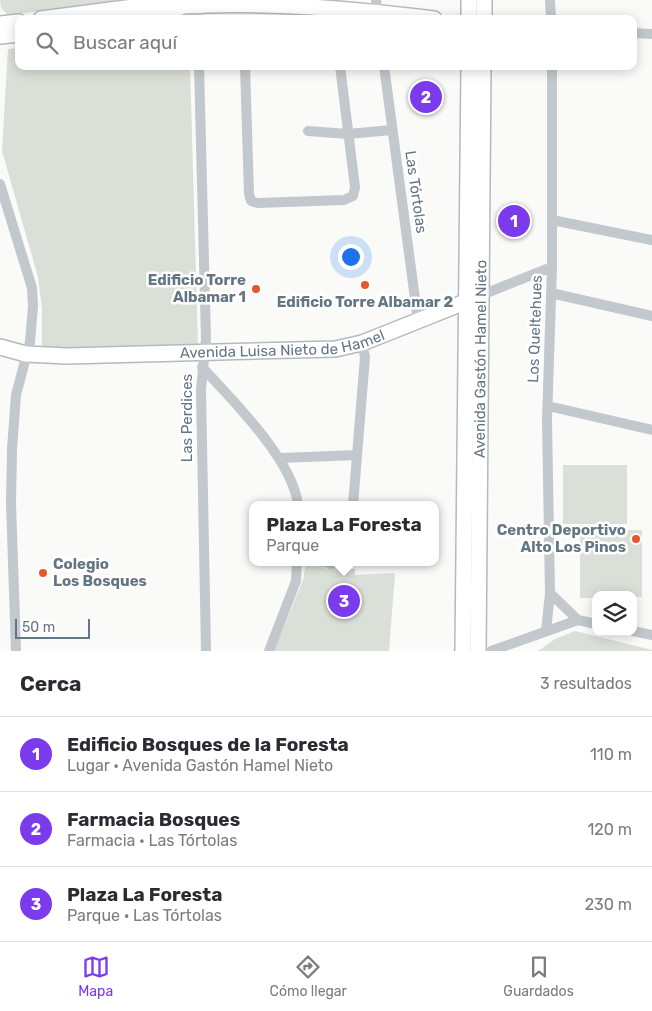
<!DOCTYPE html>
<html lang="es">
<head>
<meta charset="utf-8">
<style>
  :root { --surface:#fff; --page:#f7f7f7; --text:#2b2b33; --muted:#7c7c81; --line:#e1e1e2; --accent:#7c3aed }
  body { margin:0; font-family:Rubik,sans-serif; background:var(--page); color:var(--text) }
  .controls { position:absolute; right:15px; bottom:15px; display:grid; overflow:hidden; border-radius:10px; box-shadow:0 2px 12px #0003 }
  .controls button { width:45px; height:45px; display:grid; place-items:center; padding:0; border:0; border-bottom:1px solid var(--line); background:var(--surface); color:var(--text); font:25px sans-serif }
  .scale { position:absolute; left:15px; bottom:12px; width:75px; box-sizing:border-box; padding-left:5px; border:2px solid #657683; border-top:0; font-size:14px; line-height:18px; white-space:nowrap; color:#657683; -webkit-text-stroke:4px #fff; paint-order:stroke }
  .you { position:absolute; left:350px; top:256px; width:18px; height:18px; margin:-12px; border:4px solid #fff; border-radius:50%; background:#1a73e8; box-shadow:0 0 0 8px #1a73e833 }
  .badge { display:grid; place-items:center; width:32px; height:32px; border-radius:50%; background:var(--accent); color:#fff; font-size:16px; font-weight:700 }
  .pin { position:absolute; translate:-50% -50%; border:2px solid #fff; box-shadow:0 1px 5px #0006 }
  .popup { position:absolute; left:249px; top:501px; width:190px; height:65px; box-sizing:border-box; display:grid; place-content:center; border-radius:10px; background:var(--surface); filter:drop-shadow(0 1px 4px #0005); font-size:16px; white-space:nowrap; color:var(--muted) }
  .popup b { font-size:19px; color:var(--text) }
  .popup::after { content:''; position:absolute; left:50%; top:100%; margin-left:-10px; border:10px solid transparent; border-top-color:var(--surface) }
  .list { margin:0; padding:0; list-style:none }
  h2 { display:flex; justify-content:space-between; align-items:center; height:65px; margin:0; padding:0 20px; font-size:21px }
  h2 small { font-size:16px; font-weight:400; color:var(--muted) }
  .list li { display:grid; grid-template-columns:32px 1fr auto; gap:15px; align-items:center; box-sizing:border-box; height:75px; padding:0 20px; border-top:1px solid var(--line) }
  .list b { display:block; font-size:19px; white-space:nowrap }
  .list p { margin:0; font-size:16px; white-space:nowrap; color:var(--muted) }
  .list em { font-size:16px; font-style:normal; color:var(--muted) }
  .icon { flex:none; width:28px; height:28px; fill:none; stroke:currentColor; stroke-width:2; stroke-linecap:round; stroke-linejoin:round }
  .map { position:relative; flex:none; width:652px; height:651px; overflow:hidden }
  .search { position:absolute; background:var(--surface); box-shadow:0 2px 12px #0003; left:15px; right:15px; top:15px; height:55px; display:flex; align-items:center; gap:12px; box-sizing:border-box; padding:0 18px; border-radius:10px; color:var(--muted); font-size:19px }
  .sheet { height:290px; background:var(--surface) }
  nav { display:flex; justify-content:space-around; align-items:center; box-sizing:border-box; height:70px; border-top:1px solid var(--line); background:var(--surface); font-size:14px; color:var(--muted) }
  nav a { display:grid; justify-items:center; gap:2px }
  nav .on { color:var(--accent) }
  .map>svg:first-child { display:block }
  .green { fill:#dadfd7 }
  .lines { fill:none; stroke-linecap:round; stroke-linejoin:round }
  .secondary-casing { stroke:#b3babf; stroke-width:18 }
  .minor { stroke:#c3c8cc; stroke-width:10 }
  .secondary { stroke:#fff; stroke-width:15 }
  .poi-dot { fill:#e4572e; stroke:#fff; stroke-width:2 }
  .labels { text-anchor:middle; stroke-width:5; stroke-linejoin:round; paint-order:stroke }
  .street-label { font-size:15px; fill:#657683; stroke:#fff }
  .poi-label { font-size:15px; font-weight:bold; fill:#657683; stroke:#fff; text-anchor:end }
</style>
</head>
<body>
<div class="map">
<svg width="652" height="651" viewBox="0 0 652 651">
  <rect width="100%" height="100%" fill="#fafaf8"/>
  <path class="green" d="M 0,0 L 128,0 L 8,15 L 1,8 Z
    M 19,48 L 19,66 L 190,66 L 198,347 L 42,348 L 42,308 L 38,277 L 2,151 L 8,49 Z
    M 563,465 L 627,465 L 627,524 L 563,524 Z
    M 580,530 L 642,530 L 642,597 L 633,597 L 633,595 L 596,595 L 596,598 L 580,598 Z
    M 306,562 L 326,562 L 326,569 L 355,569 L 355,575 L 395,573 L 389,651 L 274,651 L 303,580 Z
    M 575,631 L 652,650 L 652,651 L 538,651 L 555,639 Z"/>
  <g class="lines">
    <g class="secondary-casing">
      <g id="secondary">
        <path d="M 41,19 L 164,3 L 182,6 C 265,1 351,9 434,19"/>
        <path d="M 137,19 L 166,15 L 182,6"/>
        <path d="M 469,19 L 469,0"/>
        <path d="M 484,19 L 484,0"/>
        <path d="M 0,24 L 19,22"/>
        <path d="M 0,36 L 19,34"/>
        <path id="s1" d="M 0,347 L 26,354 L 67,356 L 335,349 L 362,343 L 475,298"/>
        <path d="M 463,651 L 469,66"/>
        <path id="s2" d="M 478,651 L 483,66"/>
      </g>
    </g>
    <path class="minor" d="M 197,0 L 197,19
      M 376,0 L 378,19
      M 550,0 L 551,19
      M 181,1 L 182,19
      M 633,33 L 652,34
      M 199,66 L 206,339 L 201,390 L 206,651
      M 245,66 L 249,194 L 251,201 L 258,203 L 344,200 L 353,196 L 355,187 L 340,66
      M 384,66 L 418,321
      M 552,66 L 552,267 L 547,420 L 550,593 L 578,620
      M 308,131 L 348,134 L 392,130
      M 0,184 L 32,288 L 33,306 L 30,342 L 16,395 L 12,449 L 11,503 L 16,651
      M 552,220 L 652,240
      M 551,293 L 652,316
      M 479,296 L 552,267
      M 202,367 C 233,401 293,460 298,505
      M 548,406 L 652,430
      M 280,458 L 357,455
      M 353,505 L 365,357 L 362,343
      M 330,564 L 349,562
      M 578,620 L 596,624
      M 546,631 L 550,593
      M 633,631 L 652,635
      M 269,651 L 296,581 L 297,562
      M 491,651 L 578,620"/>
    <use href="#secondary" class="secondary"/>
  </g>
  <g class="poi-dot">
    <circle cx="365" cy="285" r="5"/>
    <circle cx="256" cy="289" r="5"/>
    <circle cx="636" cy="539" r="5"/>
    <circle cx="43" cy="573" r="5"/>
  </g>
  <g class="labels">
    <g class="street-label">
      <text transform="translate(416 192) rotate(82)" y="5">Las Tórtolas</text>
      <text transform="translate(535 329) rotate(-88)" y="5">Los Queltehues</text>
      <text dy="5" stroke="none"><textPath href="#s1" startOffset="284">Avenida Luisa Nieto de Hamel</textPath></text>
      <text dy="5" stroke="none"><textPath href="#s2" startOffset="292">Avenida Gastón Hamel Nieto</textPath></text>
      <text transform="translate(187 418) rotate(-90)" y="5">Las Perdices</text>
    </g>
    <g class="poi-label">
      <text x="246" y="285">Edificio Torre<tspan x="246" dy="17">Albamar 1</tspan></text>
      <text x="365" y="307" text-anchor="middle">Edificio Torre Albamar 2</text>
      <text x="626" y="535">Centro Deportivo<tspan x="626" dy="17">Alto Los Pinos</tspan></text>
      <text x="53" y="569" text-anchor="start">Colegio<tspan x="53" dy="17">Los Bosques</tspan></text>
    </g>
  </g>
</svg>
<div class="controls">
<button><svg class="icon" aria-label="layers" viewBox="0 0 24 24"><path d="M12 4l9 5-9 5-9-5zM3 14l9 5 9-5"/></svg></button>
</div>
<div class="scale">50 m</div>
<div class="you"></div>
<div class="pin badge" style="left:514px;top:221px">1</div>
<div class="pin badge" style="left:426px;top:97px">2</div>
<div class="pin badge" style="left:344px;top:601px">3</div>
<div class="popup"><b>Plaza La Foresta</b>Parque</div>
<div class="search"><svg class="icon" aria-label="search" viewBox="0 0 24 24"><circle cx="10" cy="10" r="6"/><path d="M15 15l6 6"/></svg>Buscar aquí</div>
</div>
<section class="sheet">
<h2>Cerca<small>3 resultados</small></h2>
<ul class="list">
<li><span class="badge">1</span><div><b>Edificio Bosques de la Foresta</b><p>Lugar · Avenida Gastón Hamel Nieto</p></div><em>110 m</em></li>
<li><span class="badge">2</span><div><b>Farmacia Bosques</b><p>Farmacia · Las Tórtolas</p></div><em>120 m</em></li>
<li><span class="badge">3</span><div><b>Plaza La Foresta</b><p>Parque · Las Tórtolas</p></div><em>230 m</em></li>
</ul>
</section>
<nav>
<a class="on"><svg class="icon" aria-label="map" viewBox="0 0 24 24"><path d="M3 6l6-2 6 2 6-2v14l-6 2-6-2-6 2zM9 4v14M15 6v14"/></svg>Mapa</a>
<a><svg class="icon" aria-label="directions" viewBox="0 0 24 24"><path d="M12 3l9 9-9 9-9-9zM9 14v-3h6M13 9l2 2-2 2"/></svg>Cómo llegar</a>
<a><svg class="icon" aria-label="saved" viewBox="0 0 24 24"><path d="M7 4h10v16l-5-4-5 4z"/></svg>Guardados</a>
</nav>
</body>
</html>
